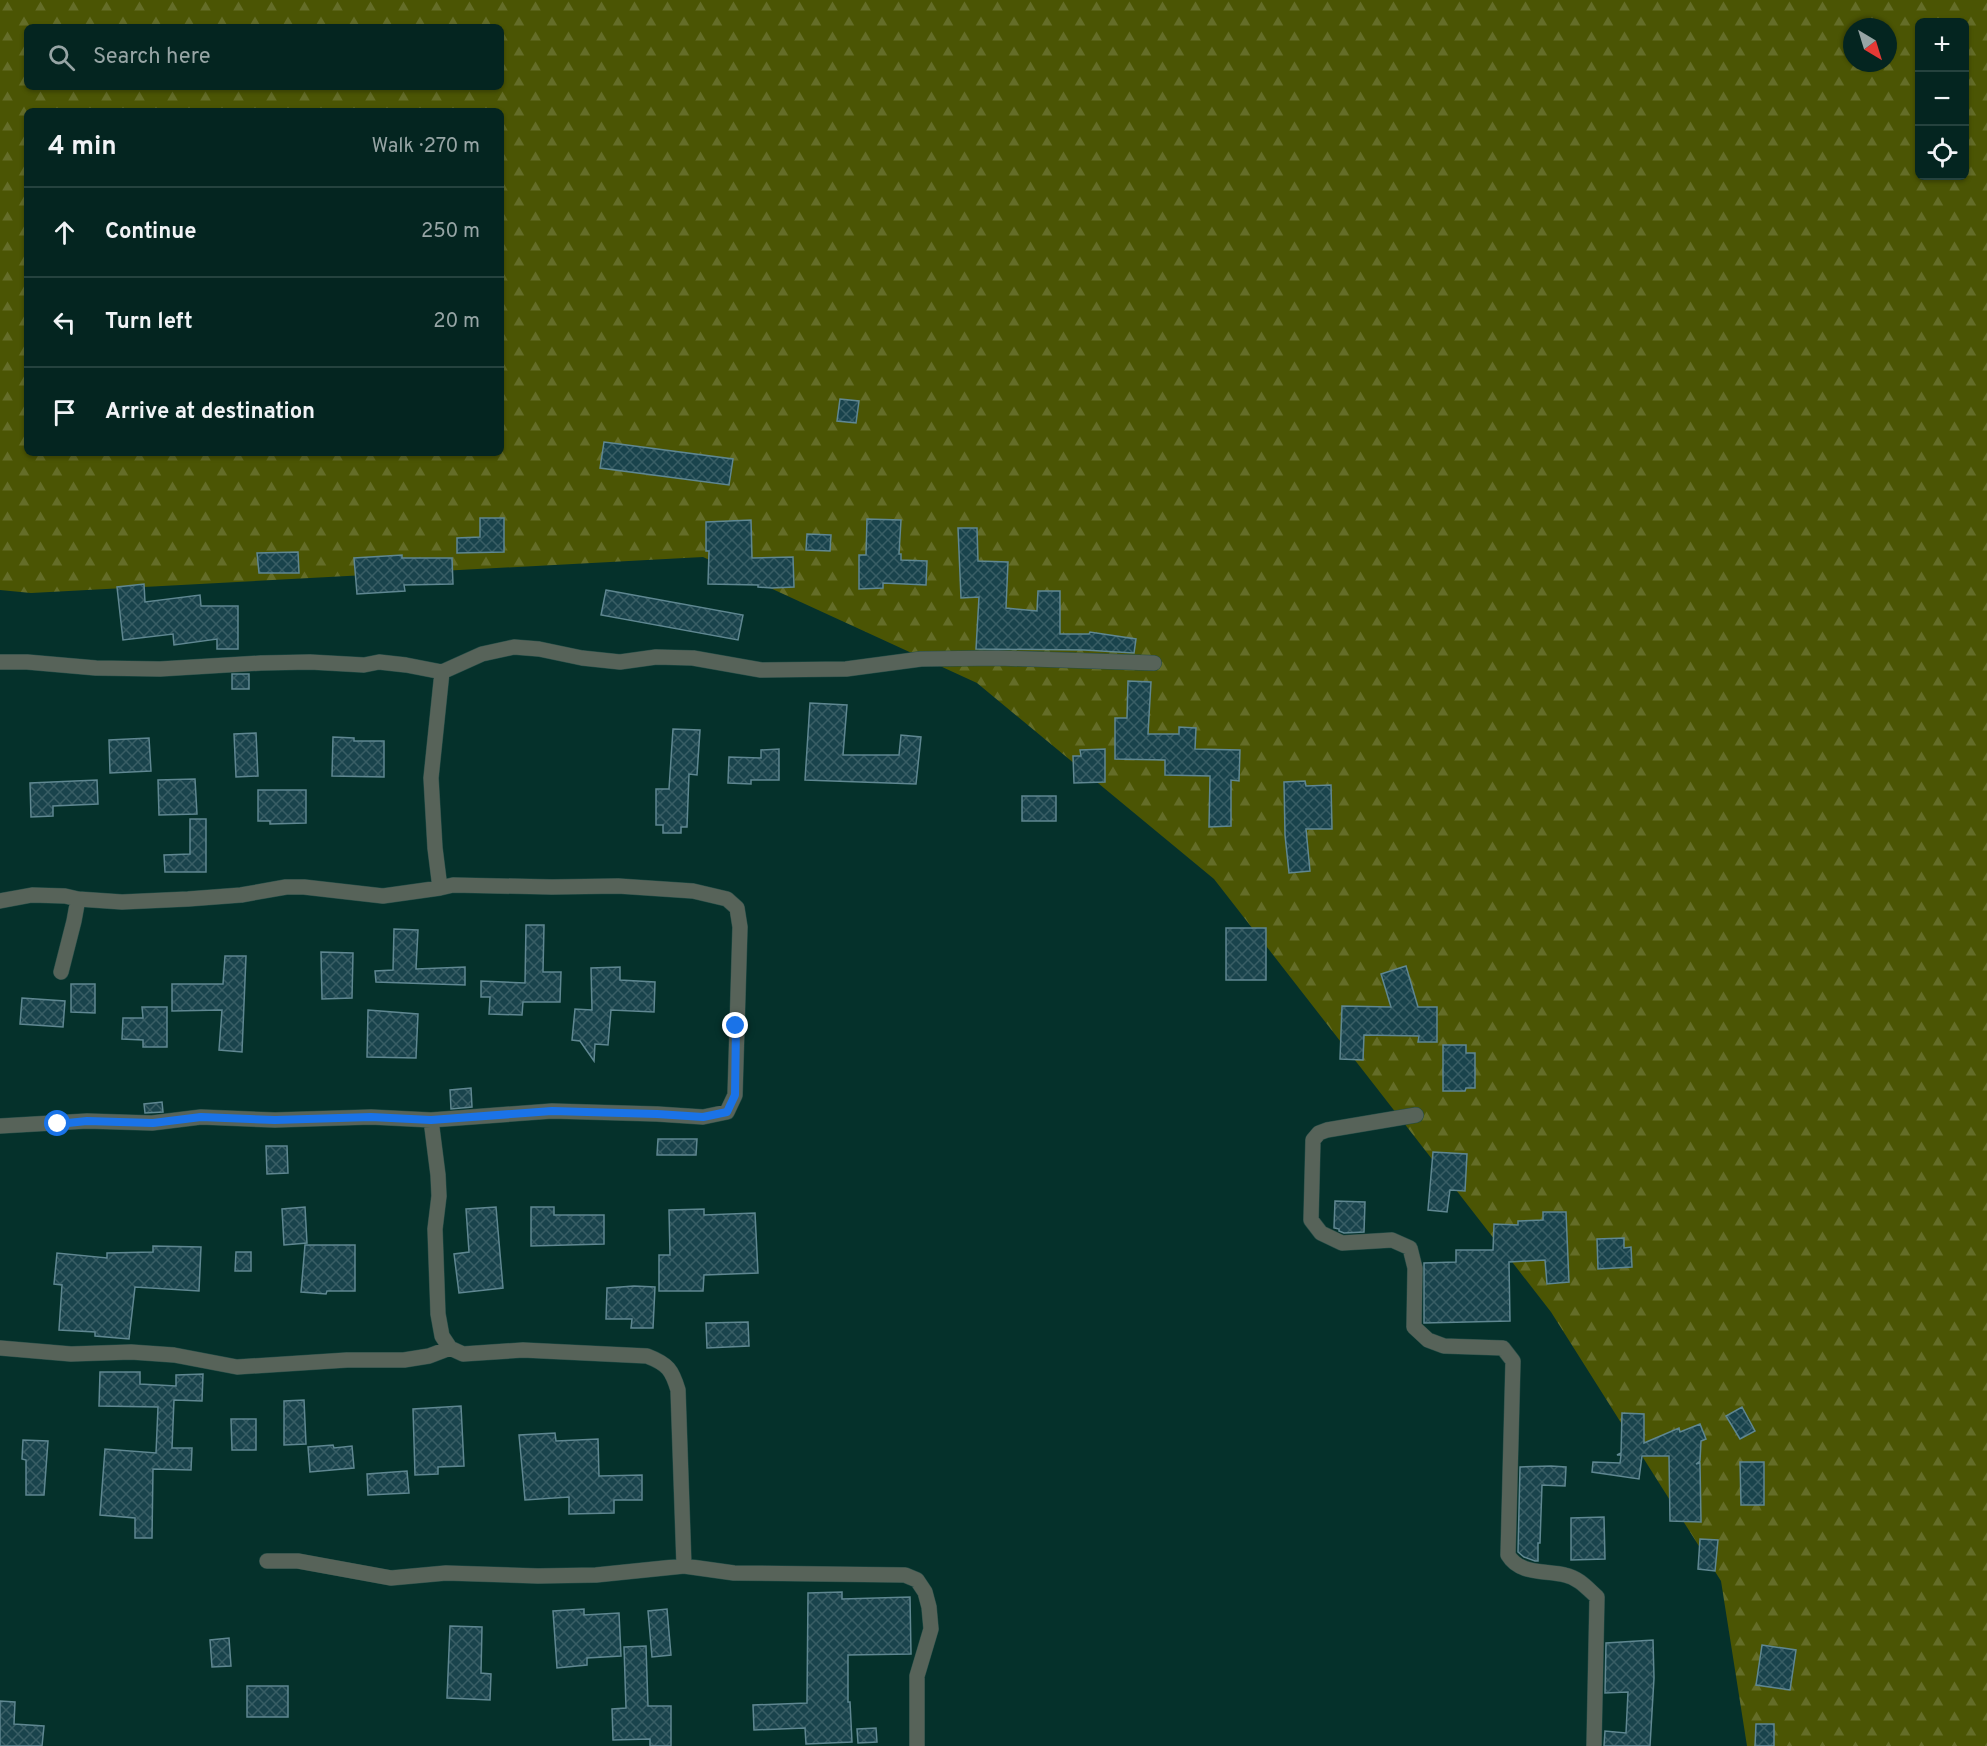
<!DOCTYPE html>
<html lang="en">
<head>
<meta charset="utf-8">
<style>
  :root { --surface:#042520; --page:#12312d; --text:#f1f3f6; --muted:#97a5a5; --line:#25423e }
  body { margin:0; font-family:Overpass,sans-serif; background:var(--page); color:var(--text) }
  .controls { position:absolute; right:18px; top:18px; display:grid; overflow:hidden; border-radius:9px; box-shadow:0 2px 4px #0004 }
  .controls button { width:54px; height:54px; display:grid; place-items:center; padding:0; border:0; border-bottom:2px solid var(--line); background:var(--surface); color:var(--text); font:30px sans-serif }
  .compass { position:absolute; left:1843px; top:18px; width:54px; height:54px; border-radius:50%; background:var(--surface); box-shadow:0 2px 4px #0004; rotate:142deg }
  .stop { position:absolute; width:18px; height:18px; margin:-14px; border:4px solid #1a73e8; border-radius:50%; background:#fff }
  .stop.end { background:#1a73e8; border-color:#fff; box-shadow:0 2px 6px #0008 }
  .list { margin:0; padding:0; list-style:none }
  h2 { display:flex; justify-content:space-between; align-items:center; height:78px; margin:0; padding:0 24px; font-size:26px }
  h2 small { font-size:20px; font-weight:400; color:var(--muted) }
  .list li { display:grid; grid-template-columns:39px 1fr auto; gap:18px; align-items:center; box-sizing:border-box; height:90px; padding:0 24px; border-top:2px solid var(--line) }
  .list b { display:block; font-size:22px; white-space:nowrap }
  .list em { font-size:20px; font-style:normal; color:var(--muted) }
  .icon { flex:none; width:33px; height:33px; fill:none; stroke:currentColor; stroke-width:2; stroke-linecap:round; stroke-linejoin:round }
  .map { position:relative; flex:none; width:1987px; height:1746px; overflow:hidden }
  .search { position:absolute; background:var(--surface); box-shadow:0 2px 4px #0004; left:24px; top:24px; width:480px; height:66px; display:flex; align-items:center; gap:15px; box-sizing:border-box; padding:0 21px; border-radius:9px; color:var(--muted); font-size:22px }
  .panel { position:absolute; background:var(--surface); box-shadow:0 2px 4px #0004; left:24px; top:108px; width:480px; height:348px; border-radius:9px }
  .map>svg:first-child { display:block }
  .forest { fill:url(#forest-firs); fill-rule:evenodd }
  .building { fill:url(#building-cross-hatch); stroke:#5f8791; stroke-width:1.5 }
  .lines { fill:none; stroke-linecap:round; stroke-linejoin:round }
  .minor-casing { stroke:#254d47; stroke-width:16 }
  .minor { stroke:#576359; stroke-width:15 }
  .route { stroke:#1a73e8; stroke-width:8 }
</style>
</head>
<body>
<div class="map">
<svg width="1987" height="1746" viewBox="0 0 1987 1746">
  <defs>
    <pattern id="forest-firs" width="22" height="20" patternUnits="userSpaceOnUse" patternTransform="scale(1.5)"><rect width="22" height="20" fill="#4b5504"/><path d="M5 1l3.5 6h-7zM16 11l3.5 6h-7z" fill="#646d28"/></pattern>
    <pattern id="building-cross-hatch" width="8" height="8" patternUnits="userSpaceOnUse" patternTransform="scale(1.5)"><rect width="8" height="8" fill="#19434c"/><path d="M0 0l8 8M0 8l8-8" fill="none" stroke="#395e65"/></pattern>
  </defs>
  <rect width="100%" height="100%" fill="#05312b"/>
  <path class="forest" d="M 0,0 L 1987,0 L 1987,1746 L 1747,1746 L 1721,1581 L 1551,1312 L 1214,879 L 977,683 L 703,557 L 31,593 L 0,590 ZM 1920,22 L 1964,22 L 1964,176 L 1920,176 ZM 27,27 L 501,27 L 501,87 L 27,87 ZM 1852,27 L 1888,27 L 1888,63 L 1852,63 ZM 27,111 L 501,111 L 501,453 L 27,453 Z"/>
  <path class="building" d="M 840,399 L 859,401 L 856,423 L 837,421 Z
    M 604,442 L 733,459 L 729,485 L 600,468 Z
    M 480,518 L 504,518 L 504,552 L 457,553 L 457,538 L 480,537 Z
    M 867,519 L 901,520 L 899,554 L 901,554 L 901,560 L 927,561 L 926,585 L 883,583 L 883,588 L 859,589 L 859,555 L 866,555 Z
    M 751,520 L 752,558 L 793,557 L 794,587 L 772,588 L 758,587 L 758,585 L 708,584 L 709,551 L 706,551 L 706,522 Z
    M 958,528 L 977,528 L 978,561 L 1008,562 L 1006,608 L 1037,611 L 1038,591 L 1060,591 L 1060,634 L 1089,634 L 1090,632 L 1136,639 L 1134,653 L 1084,650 L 976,649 L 979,597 L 961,598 Z
    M 807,534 L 831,535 L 830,551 L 806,550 Z
    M 298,552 L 299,573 L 259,573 L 257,553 Z
    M 402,555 L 402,558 L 452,558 L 453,584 L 404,585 L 405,591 L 357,594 L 354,558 Z
    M 144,584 L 145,602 L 200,595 L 201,606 L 238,606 L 238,649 L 217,649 L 217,639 L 174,645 L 173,634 L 123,640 L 117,587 Z
    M 606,590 L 743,615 L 738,640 L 601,615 Z
    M 232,674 L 249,674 L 249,689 L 232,689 Z
    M 1128,681 L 1151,682 L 1148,734 L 1179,734 L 1179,727 L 1196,728 L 1195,749 L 1240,750 L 1239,781 L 1231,780 L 1231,826 L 1209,827 L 1210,776 L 1165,775 L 1165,760 L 1115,759 L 1115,718 L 1127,718 Z
    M 810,703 L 847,705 L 843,755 L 899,755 L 901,735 L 921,737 L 916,784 L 805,780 Z
    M 673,729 L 700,730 L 697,775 L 689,774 L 687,827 L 681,827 L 681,833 L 663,833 L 663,825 L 656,825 L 656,789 L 669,789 Z
    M 256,733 L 258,776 L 236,777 L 234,734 Z
    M 333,737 L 354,738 L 354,741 L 384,741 L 384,777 L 332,776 Z
    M 149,738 L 151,771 L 110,773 L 109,740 Z
    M 779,749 L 779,780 L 751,780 L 751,784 L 728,783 L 729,757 L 761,758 L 761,750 Z
    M 1105,749 L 1105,782 L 1074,783 L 1073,756 L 1081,756 L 1080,750 Z
    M 195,779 L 197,814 L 159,815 L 158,780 Z
    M 97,780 L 98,804 L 53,806 L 53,816 L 31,817 L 30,783 Z
    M 1305,781 L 1306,786 L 1331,785 L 1332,829 L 1306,829 L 1310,871 L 1289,873 L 1285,835 L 1284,782 Z
    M 258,790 L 306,790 L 306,823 L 270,824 L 270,821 L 258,821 Z
    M 1022,796 L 1056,796 L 1056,821 L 1022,821 Z
    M 190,819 L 206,819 L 206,872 L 165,872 L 164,855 L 190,854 Z
    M 526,925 L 544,925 L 543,972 L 561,972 L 560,1002 L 523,1002 L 522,1015 L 489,1014 L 490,997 L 481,997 L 481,981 L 525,983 Z
    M 1226,928 L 1266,928 L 1266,980 L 1226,980 Z
    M 394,929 L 418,930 L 416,969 L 465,967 L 465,985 L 376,982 L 375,971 L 393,970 Z
    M 321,952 L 353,953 L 352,998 L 322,999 Z
    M 225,956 L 246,956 L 242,1052 L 219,1050 L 222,1010 L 172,1011 L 172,984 L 223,984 Z
    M 1406,966 L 1418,1007 L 1437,1007 L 1437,1042 L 1418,1042 L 1419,1036 L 1364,1035 L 1363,1060 L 1340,1059 L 1342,1006 L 1391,1007 L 1381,974 Z
    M 620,967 L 620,980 L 655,982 L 654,1012 L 611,1010 L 608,1045 L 595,1044 L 594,1061 L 580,1041 L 572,1040 L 575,1009 L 592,1010 L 591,968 Z
    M 71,984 L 95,984 L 95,1013 L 71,1012 Z
    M 22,998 L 65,1001 L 63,1027 L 20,1024 Z
    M 142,1007 L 167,1007 L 167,1047 L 143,1047 L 143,1040 L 122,1039 L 123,1018 L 143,1018 Z
    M 368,1010 L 418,1014 L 416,1058 L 367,1057 Z
    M 1443,1045 L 1466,1045 L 1466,1053 L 1475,1053 L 1475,1088 L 1466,1088 L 1465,1091 L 1443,1091 Z
    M 471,1088 L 472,1107 L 451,1109 L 450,1090 Z
    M 162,1102 L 163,1112 L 145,1113 L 144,1104 Z
    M 658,1139 L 697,1139 L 696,1155 L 657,1155 Z
    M 266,1146 L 287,1146 L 288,1173 L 267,1174 Z
    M 1433,1152 L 1467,1154 L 1465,1191 L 1450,1190 L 1447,1212 L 1428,1210 Z
    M 1335,1201 L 1365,1202 L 1364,1232 L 1344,1233 L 1339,1231 L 1339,1229 L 1334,1228 Z
    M 305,1207 L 307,1243 L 284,1245 L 282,1209 Z
    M 496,1207 L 503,1288 L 459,1293 L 454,1254 L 469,1252 L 466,1209 Z
    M 531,1207 L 554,1207 L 554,1215 L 604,1215 L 604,1244 L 531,1246 Z
    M 704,1209 L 704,1215 L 755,1213 L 758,1273 L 704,1275 L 703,1291 L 659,1291 L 659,1255 L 670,1255 L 669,1210 Z
    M 1543,1212 L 1566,1212 L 1569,1282 L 1547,1284 L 1545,1260 L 1509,1262 L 1510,1321 L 1424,1323 L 1424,1263 L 1456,1262 L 1456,1250 L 1493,1250 L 1494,1224 L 1518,1225 L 1518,1221 L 1543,1220 Z
    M 1624,1238 L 1624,1248 L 1631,1247 L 1632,1267 L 1598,1269 L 1597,1239 Z
    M 305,1245 L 355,1245 L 355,1291 L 327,1291 L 326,1294 L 301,1292 Z
    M 153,1246 L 201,1247 L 199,1291 L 135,1287 L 129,1339 L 95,1336 L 95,1332 L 59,1330 L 62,1285 L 54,1284 L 57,1253 L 107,1258 L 107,1253 L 153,1252 Z
    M 236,1252 L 251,1252 L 251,1271 L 235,1271 Z
    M 634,1286 L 655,1287 L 653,1328 L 631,1328 L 632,1319 L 606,1319 L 607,1288 Z
    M 748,1322 L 749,1346 L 707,1348 L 706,1323 Z
    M 100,1372 L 140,1372 L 140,1384 L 176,1386 L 176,1375 L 203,1374 L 202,1401 L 174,1400 L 172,1448 L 192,1448 L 191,1470 L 153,1469 L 152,1538 L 135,1538 L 135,1518 L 100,1515 L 105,1449 L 156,1453 L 158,1407 L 99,1406 Z
    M 304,1400 L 306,1444 L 284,1445 L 284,1401 Z
    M 461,1406 L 464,1466 L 438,1467 L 438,1474 L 415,1475 L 413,1409 Z
    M 1742,1407 L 1755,1431 L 1740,1439 L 1726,1416 Z
    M 1622,1413 L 1644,1414 L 1644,1443 L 1679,1428 L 1680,1432 L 1700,1424 L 1706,1439 L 1701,1441 L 1700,1461 L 1696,1464 L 1700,1463 L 1701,1522 L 1670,1521 L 1669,1456 L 1642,1456 L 1639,1479 L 1592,1472 L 1593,1462 L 1620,1463 L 1621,1455 L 1617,1455 L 1621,1453 Z
    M 231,1419 L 256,1419 L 256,1450 L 232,1450 Z
    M 555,1433 L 556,1441 L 598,1439 L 599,1476 L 642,1475 L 642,1500 L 614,1500 L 614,1513 L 569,1514 L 569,1497 L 525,1500 L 519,1435 Z
    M 23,1440 L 48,1441 L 44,1495 L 26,1495 L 26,1460 L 22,1459 Z
    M 333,1445 L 334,1448 L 352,1446 L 354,1468 L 310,1472 L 308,1447 Z
    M 1740,1462 L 1764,1462 L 1764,1505 L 1741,1505 Z
    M 1551,1466 L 1566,1467 L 1565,1486 L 1542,1485 L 1540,1543 L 1538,1543 L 1538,1561 L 1535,1561 L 1524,1557 L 1518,1552 L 1520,1467 Z
    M 407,1471 L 409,1493 L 368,1495 L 367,1474 Z
    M 1604,1517 L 1605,1559 L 1571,1560 L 1571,1518 Z
    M 1700,1539 L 1718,1540 L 1715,1571 L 1698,1569 Z
    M 842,1592 L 842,1599 L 910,1597 L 911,1654 L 848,1655 L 848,1702 L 850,1702 L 852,1742 L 806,1744 L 805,1728 L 754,1730 L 753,1705 L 807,1703 L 808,1593 Z
    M 584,1609 L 584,1615 L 619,1613 L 621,1656 L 587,1658 L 587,1665 L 557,1668 L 553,1611 Z
    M 667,1609 L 671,1655 L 652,1657 L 648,1611 Z
    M 450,1626 L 482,1627 L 481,1673 L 491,1674 L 490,1700 L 447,1698 Z
    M 229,1638 L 231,1666 L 212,1667 L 210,1640 Z
    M 1653,1640 L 1654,1678 L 1650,1746 L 1604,1746 L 1605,1731 L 1626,1733 L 1628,1692 L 1605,1693 L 1606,1643 Z
    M 1762,1645 L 1796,1650 L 1790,1690 L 1756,1685 Z
    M 646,1646 L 648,1706 L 671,1706 L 671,1746 L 650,1746 L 650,1739 L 613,1740 L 612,1709 L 626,1708 L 624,1647 Z
    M 247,1686 L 288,1686 L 288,1717 L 247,1717 Z
    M 0,1701 L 15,1702 L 14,1724 L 44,1726 L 42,1746 L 0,1746 Z
    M 1756,1724 L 1774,1724 L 1774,1746 L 1755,1746 Z
    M 876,1728 L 877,1742 L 858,1743 L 857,1729 Z"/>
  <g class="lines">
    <g class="minor-casing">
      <path id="minor" d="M 0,662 L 27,662 L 96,668 L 160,669 L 261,663 L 310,662 L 364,665 L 379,662 L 406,665 L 442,672 L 431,778 L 435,848 L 440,888 L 453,885 L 552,887 L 618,886 L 693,891 L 727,899 L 737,908 L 740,927 L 735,1095 L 727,1112 L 703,1117 L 657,1114 L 552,1111 L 431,1120 L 371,1117 L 275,1120 L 201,1117 L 152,1123 L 87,1121 L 0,1126
        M 442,672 L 482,654 L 514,647 L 539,649 L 582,658 L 620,662 L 656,657 L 693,658 L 761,670 L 846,669 L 921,659 L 998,658 L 1154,663
        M 0,901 L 32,895 L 65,896 L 78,899 L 122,902 L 188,899 L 241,895 L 286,887 L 304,887 L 383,896 L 440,888
        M 61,972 L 74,921 L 78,899
        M 1416,1115 L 1327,1130 L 1319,1133 L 1313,1140 L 1311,1220 L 1321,1233 L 1342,1243 L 1392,1240 L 1410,1248 L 1415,1268 L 1414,1327 L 1428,1340 L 1444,1346 L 1503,1348 L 1513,1361 L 1508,1555 C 1520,1575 1545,1570 1565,1575 C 1579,1578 1587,1588 1597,1597 L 1594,1746
        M 431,1120 L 438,1175 L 439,1196 L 435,1229 L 438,1314 L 442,1336 L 450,1348 L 463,1354 L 523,1350 L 647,1356 C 668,1364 672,1370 678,1390 L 684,1566
        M 0,1348 L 71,1354 L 131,1352 L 174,1355 L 237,1367 L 347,1360 L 404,1360 L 429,1356 L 450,1348
        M 267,1561 L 298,1561 L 391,1578 L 446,1573 L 538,1576 L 596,1575 L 684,1566 L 734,1573 L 905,1575 L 917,1580 L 925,1592 L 929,1607 L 931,1629 L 917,1676 L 917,1746"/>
    </g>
    <use href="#minor" class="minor"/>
  </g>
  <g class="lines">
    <path class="route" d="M 58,1124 L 87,1121 L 153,1123 L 201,1117 L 275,1120 L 371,1117 L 431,1120 L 552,1111 L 657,1114 L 703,1117 L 727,1112 L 735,1095 L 736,1026"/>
  </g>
</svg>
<div class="controls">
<button>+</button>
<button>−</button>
<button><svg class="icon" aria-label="locate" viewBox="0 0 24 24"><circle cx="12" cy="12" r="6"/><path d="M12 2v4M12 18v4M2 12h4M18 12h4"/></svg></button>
</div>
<svg class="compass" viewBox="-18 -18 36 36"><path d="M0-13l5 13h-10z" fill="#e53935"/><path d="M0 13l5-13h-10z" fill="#97a5a5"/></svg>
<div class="stop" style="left:58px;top:1124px"></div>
<div class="stop end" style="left:736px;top:1026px"></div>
<div class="search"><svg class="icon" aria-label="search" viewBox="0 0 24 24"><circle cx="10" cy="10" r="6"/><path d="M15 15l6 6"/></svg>Search here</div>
<section class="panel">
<h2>4 min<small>Walk · 270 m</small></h2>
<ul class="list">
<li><svg class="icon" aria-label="ahead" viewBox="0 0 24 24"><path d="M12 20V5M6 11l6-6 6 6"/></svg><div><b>Continue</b></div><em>250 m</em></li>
<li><svg class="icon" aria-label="left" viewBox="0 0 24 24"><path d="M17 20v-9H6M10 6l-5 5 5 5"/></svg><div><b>Turn left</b></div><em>20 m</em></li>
<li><svg class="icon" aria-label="arrive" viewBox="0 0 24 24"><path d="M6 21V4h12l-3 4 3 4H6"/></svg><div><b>Arrive at destination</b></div></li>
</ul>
</section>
</div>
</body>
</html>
